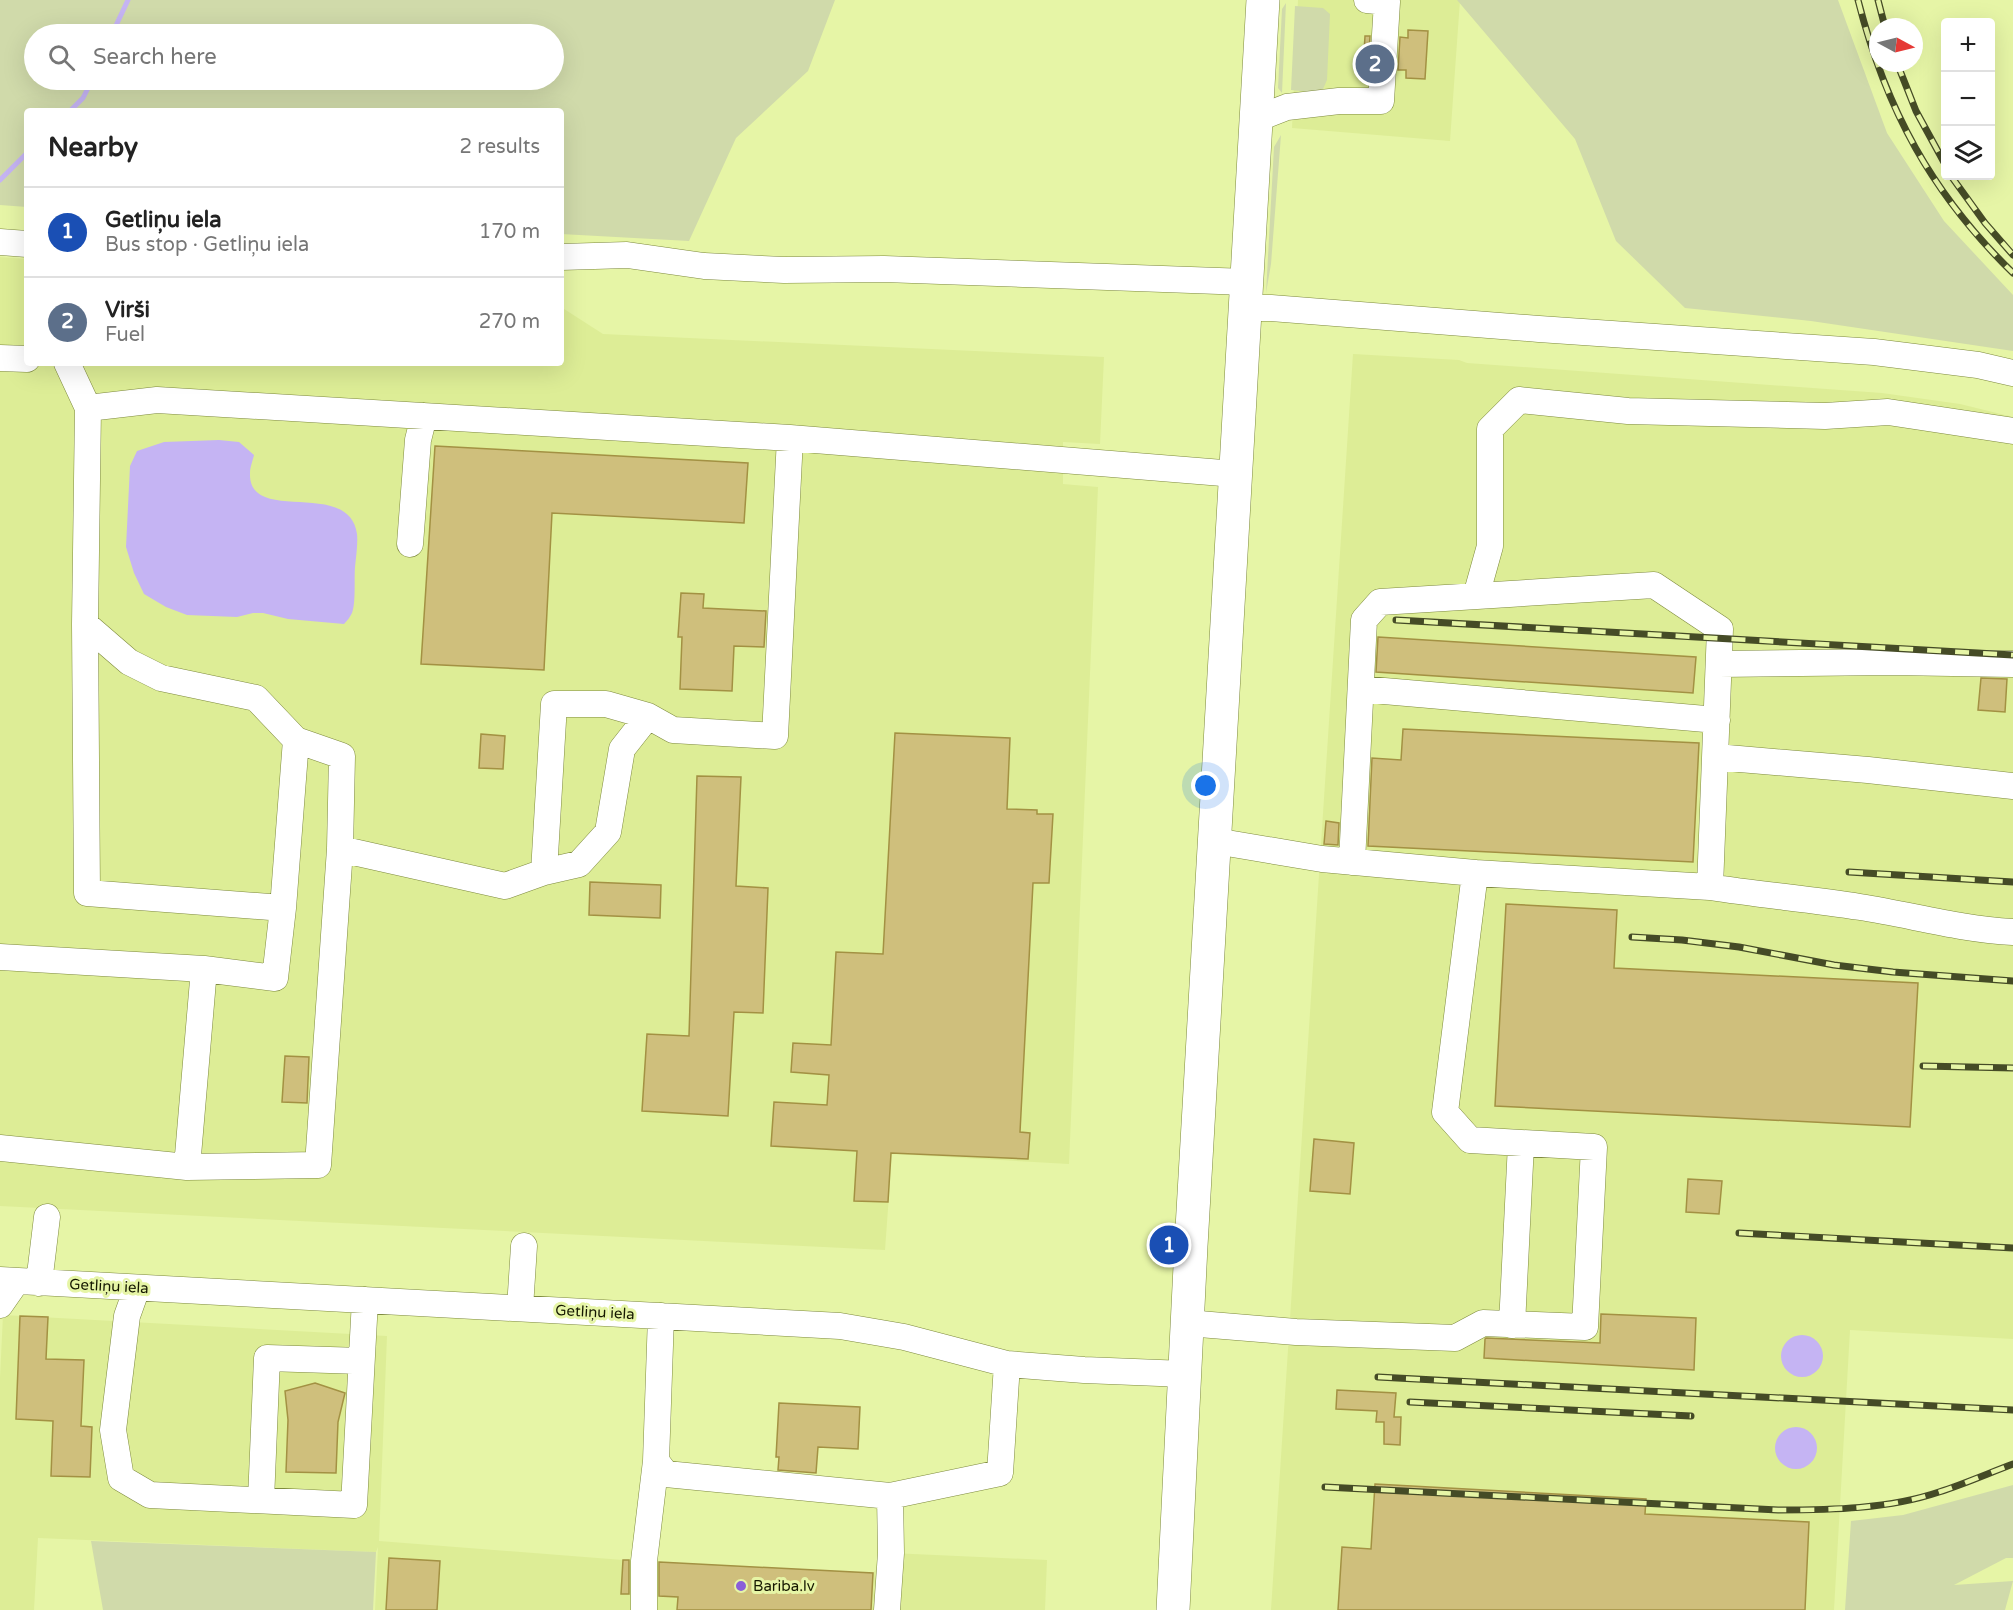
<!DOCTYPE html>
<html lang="en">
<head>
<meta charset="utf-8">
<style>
  :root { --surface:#fff; --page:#f2f2f2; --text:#222; --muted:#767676; --line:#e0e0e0; --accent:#1a73e8 }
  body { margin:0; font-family:"Varela Round",sans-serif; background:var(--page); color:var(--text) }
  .controls { position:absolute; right:18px; top:18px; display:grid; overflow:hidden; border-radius:6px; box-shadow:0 6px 24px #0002 }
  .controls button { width:54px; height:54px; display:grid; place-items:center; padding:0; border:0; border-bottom:2px solid var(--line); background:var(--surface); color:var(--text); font:30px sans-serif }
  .compass { position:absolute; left:1869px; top:18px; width:54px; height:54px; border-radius:50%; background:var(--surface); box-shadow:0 6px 24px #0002; rotate:97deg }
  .you { position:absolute; left:1206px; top:786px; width:21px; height:21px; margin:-15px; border:4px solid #fff; border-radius:50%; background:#1a73e8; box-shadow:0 0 0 9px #1a73e833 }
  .badge { display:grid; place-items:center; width:39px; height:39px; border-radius:50%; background:var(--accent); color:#fff; font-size:20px; font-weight:700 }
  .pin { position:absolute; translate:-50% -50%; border:3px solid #fff; box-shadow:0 2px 6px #0006 }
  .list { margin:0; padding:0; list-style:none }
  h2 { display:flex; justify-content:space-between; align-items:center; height:78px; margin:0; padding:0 24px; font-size:26px }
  h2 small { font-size:20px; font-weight:400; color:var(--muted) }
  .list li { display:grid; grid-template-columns:39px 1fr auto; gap:18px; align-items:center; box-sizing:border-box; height:90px; padding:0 24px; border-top:2px solid var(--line) }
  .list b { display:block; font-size:22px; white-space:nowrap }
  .list p { margin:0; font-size:20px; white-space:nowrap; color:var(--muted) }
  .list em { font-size:20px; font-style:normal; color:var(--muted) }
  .icon { flex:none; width:33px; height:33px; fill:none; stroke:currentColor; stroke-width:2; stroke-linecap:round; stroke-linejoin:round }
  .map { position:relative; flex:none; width:2013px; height:1610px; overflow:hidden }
  .search { position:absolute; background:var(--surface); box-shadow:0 6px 24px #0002; left:24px; top:24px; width:540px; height:66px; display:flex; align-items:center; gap:15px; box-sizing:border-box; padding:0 21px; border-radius:33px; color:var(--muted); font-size:22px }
  .panel { position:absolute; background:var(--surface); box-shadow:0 6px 24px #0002; left:24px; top:108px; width:540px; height:258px; border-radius:6px }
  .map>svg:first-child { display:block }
  .built { fill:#dded96 }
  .green { fill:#d0daaa; fill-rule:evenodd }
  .water { fill:#c5b4f3 }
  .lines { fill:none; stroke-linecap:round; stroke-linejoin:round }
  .stream { stroke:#c5b4f3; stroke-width:5 }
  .building { fill:#cfbf7c; stroke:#a39143; stroke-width:1.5 }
  .minor-casing { stroke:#7e8a3e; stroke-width:27 }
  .major-casing { stroke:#7e8a3e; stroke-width:34 }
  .minor { stroke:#fff; stroke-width:26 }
  .major { stroke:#fff; stroke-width:33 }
  .rail-casing { stroke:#454b26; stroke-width:7 }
  .rail { stroke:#e6f5a6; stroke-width:4.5; stroke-dasharray:14; stroke-linecap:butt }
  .poi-dot { fill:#8a5fd9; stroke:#e6f5a6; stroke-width:2 }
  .labels { text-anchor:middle; stroke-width:6; stroke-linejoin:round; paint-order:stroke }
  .street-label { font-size:15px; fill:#151800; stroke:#e6f5a6 }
  .poi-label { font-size:15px; fill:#151800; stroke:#e6f5a6; text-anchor:start }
</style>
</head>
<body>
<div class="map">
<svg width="2013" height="1610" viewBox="0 0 2013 1610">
  <rect width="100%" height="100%" fill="#e6f5a6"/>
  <path class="built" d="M 1298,0 L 1460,0 L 1450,141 L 1292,128 Z
    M 0,257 L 27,259 L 27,363 L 561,363 L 561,307 L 603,334 L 1104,357 L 1100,444 L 1063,442 L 1063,484 L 1098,487 L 1069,1164 L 892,1154 L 885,1250 L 0,1206 Z
    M 1353,354 L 1459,360 L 1467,363 L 1882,393 L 1960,404 L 2013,417 L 2013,1339 L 1850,1330 L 1834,1610 L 1271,1610 Z
    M 3,1315 L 387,1336 L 379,1541 L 623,1560 L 873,1573 L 891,1553 L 1047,1560 L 1045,1610 L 375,1610 L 378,1547 L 376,1552 L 38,1538 L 34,1610 L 0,1610 L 0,1378 Z"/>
  <path class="green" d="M 0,0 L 835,0 L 808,71 L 736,138 L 689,241 L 561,234 L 561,111 L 27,111 L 27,207 L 0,205 ZM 34,34 L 554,34 L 554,80 L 34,80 Z
    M 1457,0 L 1838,0 L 1887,133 L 1944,221 L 2013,295 L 2013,351 L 1811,321 L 1685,308 L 1616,241 L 1575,139 Z
    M 1286,3 L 1282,93 L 1278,88 L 1282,9 Z
    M 1295,6 L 1323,8 L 1330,14 L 1327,80 L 1323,89 L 1318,93 L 1291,90 Z
    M 1281,135 L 1271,264 L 1266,293 L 1274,147 Z
    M 2013,1485 L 2013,1558 L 2006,1558 L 1954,1585 L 2013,1581 L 2005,1610 L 1845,1610 L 1851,1521 L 1903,1515 Z
    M 91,1541 L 376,1552 L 373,1610 L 103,1610 Z"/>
  <path class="water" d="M 219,440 L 239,442 L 254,455 C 253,460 250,467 250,473 C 248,526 349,477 357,534 C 358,544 356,557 355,567 C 354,579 356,603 352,613 C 350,617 347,621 344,624 L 288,619 L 263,613 L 253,613 L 237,617 L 187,615 L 166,607 L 144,594 L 134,573 L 126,547 L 130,466 L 137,451 L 164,442 Z
    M1781 1356a21 21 0 1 1 42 0a21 21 0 1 1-42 0Z
    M1775 1448a21 21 0 1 1 42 0a21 21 0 1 1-42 0Z"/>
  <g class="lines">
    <path class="stream" d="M 112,34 L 128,0
      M 70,111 L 83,98 L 92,80
      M 0,180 L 27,153"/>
  </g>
  <path class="building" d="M 1408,30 L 1428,31 L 1425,79 L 1406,78 L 1406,70 L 1398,70 L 1400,37 L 1408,38 Z
    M 1365,36 L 1370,36 L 1368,69 L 1363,69 Z
    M 435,446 L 748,463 L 744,523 L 552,513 L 544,670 L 421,664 Z
    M 681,593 L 704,594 L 703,608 L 766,611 L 764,647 L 734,646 L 732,691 L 680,689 L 682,637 L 678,637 Z
    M 1378,637 L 1696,657 L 1693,693 L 1376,672 Z
    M 1981,678 L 2007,679 L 2005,712 L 1978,710 Z
    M 1403,729 L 1699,743 L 1693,862 L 1368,846 L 1372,758 L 1401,760 Z
    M 895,733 L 1010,738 L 1007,809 L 1037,810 L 1037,814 L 1053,814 L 1049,883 L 1033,883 L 1020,1132 L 1030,1133 L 1028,1159 L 891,1153 L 888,1202 L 854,1201 L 857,1151 L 771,1146 L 774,1102 L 827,1105 L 829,1075 L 791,1072 L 793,1043 L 831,1045 L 836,952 L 883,954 Z
    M 481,734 L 505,736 L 503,769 L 479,768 Z
    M 697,776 L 741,777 L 736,886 L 768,888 L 763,1013 L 734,1012 L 728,1116 L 642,1111 L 647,1034 L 689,1036 Z
    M 1326,821 L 1339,823 L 1338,845 L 1324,844 Z
    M 590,882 L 661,885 L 660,918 L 589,915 Z
    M 1506,904 L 1617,910 L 1614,968 L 1918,983 L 1910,1127 L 1495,1106 Z
    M 285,1056 L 309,1057 L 307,1103 L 282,1102 Z
    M 1314,1139 L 1354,1143 L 1350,1194 L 1310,1191 Z
    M 1688,1179 L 1722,1181 L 1719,1214 L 1686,1212 Z
    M 1601,1314 L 1696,1318 L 1694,1370 L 1484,1358 L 1485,1339 L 1486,1338 L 1600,1343 Z
    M 20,1316 L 48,1317 L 46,1359 L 84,1360 L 81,1426 L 92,1427 L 90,1477 L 51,1476 L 53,1421 L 16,1419 Z
    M 315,1383 L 345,1393 L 338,1422 L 336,1473 L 286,1472 L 288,1420 L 285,1391 Z
    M 1337,1390 L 1396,1393 L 1394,1417 L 1401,1417 L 1400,1445 L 1384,1444 L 1384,1422 L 1376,1422 L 1377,1411 L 1336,1409 Z
    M 779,1403 L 860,1407 L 858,1449 L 818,1447 L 816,1473 L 778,1470 L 779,1457 L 776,1457 Z
    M 1375,1484 L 1646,1499 L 1645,1514 L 1809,1522 L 1805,1610 L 1338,1610 L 1342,1547 L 1371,1549 Z
    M 389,1558 L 440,1561 L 437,1610 L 386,1610 Z
    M 623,1560 L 629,1560 L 629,1594 L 621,1594 Z
    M 659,1562 L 873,1573 L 871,1610 L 677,1610 L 678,1597 L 659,1596 Z"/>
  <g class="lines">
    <g class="minor-casing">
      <path id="minor" d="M 1256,119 L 1287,107 L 1339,101 L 1381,101 L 1387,2 L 1367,0
        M 0,242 L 27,244
        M 561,257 L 627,255 L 704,266 L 784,270 L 884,269 L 1247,282
        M 1245,308 L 1271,308 L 1539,329 L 1874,352 L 1978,365 L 2013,373
        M 0,358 L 27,359
        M 67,363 L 88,408
        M 410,544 L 418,440 L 424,416
        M 1476,596 L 1490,546 L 1490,429 L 1519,400 L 1628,411 L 1825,416 L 1888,412 L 2013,431
        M 85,624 L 87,893 L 283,908
        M 1719,664 L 1892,662 L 2013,664
        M 1361,689 L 1717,720
        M 1716,757 L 1868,770 L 2013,786
        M 340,849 L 505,886 L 544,872 L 554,704 L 606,704 L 648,716 L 673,730 L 775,736 L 790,438
        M 1352,862 L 1364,620 L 1380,602 L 1654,585 L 1720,629 L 1710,887 L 1475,873
        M 544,872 L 579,864 L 608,832 L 622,749 L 648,716
        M 1710,887 C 1760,895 1810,899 1860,907 C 1912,915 1959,929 2013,932
        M 0,957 L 204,969
        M 0,1148 L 187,1167 L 318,1165 L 340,849 L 342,756 L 296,740 L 256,698 L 161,678 L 129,662 L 85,624 L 88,408 L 157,400 L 790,438 L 1235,474
        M 187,1167 L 204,969 L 275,978 L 283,908 L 296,740
        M 0,1280 L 840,1326 L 904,1337 L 1007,1364 L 1084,1370 L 1185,1374
        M 39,1283 L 47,1217
        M 137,1288 L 127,1316 L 113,1430 L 121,1478 L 150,1495 L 354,1505 L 365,1300
        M 0,1305 L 16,1282
        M 520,1308 L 524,1246
        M 661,1316 L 656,1461 L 666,1474 L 890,1496 L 1000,1473 L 1007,1364
        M 1187,1323 L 1296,1332 L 1455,1338 L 1483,1323 L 1585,1327 L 1594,1147 L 1470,1140 L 1445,1112 L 1475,873 L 1322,859 L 1215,841
        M 1512,1325 L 1521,1144
        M 261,1500 L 267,1358 L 361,1361
        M 644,1610 L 644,1561 L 656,1461
        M 887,1610 L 891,1553 L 890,1496"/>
    </g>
    <g class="major-casing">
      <path id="major" d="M 1173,1610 L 1191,1246 L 1263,0"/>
    </g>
    <use href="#minor" class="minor"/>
    <use href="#major" class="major"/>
    <g class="rail-casing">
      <path id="rail" d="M 1858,0 C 1886,110 1932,194 2013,273
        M 1878,0 L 1885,27
        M 1897,63 L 1916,111 L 1946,166
        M 1951,176 L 1985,223 L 2013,255
        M 1396,620 L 2013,655
        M 1849,872 L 2013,882
        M 1632,937 L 1682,940 L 1739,947 L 1834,965 L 1893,972 L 2013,981
        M 1923,1066 L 2013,1068
        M 1739,1233 L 2013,1248
        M 1378,1377 L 2013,1410
        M 1410,1402 L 1691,1416
        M 1325,1487 L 1778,1510 C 1831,1510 1889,1509 1939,1492 C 1964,1484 1989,1473 2013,1464"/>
    </g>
    <use href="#rail" class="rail"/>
  </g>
  <circle class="poi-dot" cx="741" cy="1586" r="6"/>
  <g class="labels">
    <g class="street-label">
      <text transform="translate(109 1286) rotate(3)" y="5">Getliņu iela</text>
      <text transform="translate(595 1312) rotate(3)" y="5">Getliņu iela</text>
    </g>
    <g class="poi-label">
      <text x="753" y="1591">Bariba.lv</text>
    </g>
  </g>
</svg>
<div class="controls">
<button>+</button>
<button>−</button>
<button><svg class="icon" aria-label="layers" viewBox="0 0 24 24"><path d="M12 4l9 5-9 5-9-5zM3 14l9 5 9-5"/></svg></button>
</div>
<svg class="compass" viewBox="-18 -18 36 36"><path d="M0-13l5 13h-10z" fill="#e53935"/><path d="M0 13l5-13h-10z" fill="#767676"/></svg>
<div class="you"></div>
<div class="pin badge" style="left:1169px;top:1245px;background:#1a4fb4">1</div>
<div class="pin badge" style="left:1375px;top:64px;background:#5c6f8a">2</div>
<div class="search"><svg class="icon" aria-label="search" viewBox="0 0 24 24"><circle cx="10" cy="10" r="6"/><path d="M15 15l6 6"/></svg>Search here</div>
<section class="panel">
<h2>Nearby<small>2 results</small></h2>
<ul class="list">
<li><span class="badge" style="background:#1a4fb4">1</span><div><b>Getliņu iela</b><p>Bus stop · Getliņu iela</p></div><em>170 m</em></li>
<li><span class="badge" style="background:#5c6f8a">2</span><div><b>Virši</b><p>Fuel</p></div><em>270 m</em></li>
</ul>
</section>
</div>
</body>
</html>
